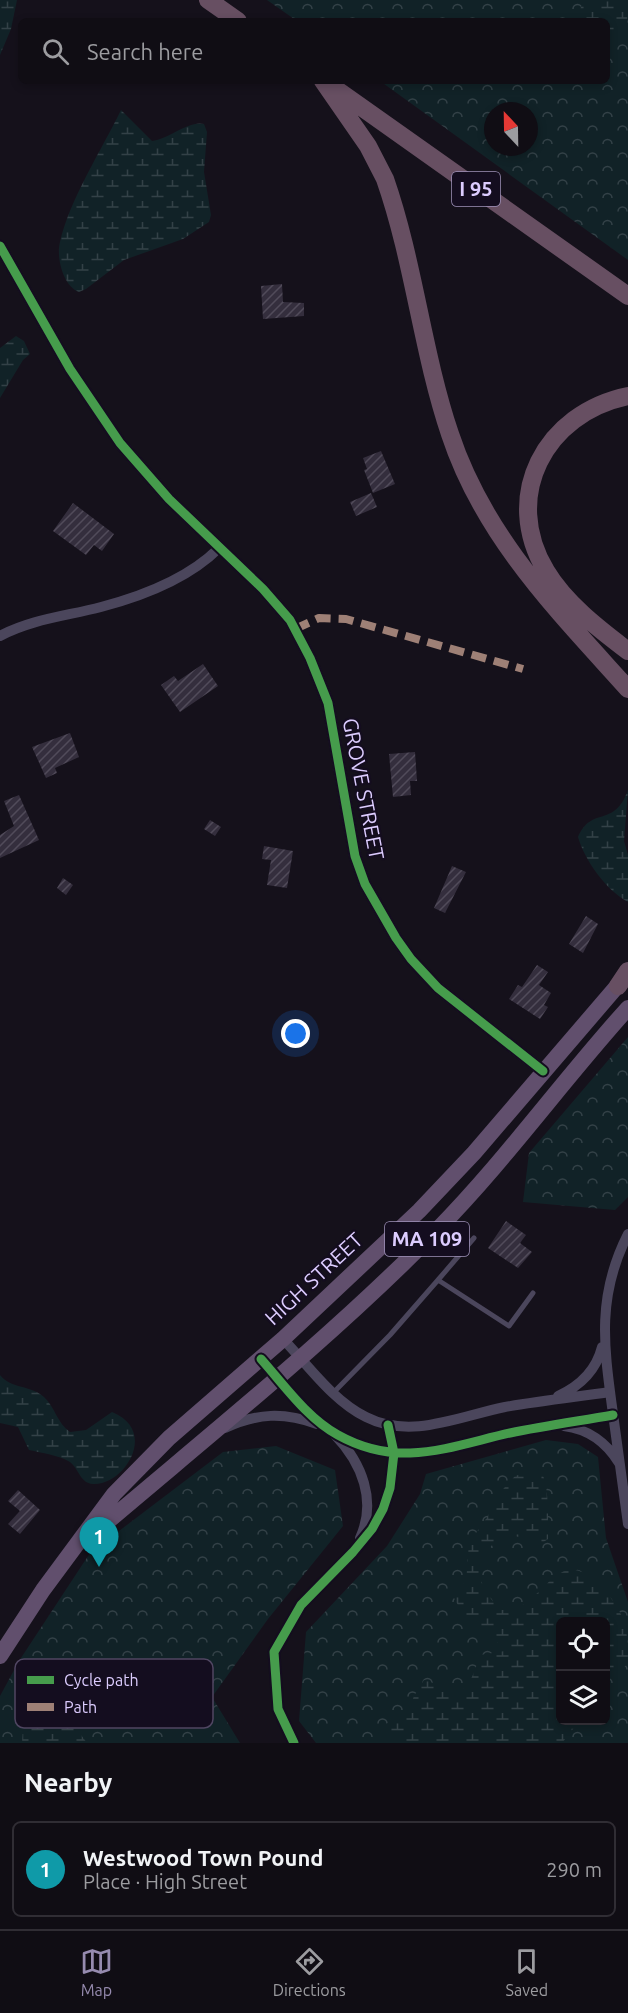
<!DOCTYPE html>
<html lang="en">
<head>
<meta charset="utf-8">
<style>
  :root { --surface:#100d14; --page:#19161d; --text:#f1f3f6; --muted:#9c9ca0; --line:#302d34; --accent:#968baf }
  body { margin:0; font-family:Ubuntu,sans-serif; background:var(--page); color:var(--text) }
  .controls { position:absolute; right:18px; bottom:18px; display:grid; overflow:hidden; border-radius:9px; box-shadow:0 3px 9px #0003 }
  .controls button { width:54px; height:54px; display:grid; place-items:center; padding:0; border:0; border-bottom:2px solid var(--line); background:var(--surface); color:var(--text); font:30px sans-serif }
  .compass { position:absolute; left:484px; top:102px; width:54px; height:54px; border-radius:50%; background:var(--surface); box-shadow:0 3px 9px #0003; rotate:338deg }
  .you { position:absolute; left:296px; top:1034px; width:21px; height:21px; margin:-15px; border:4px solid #fff; border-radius:50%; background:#1a73e8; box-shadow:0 0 0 9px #1a73e833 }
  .badge { display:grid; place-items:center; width:39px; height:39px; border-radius:50%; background:var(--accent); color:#fff; font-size:20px; font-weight:700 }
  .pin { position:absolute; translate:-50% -50px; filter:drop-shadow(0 2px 3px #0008) }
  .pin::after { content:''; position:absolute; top:32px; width:21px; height:18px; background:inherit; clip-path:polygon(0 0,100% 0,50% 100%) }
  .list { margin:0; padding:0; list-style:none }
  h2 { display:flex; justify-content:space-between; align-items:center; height:78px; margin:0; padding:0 24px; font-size:26px }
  h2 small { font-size:20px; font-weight:400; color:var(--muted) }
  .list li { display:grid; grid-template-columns:39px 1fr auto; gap:18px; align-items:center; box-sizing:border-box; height:96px; margin:0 12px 12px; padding:0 12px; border:2px solid var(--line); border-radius:9px }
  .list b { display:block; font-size:22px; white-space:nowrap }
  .list p { margin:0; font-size:20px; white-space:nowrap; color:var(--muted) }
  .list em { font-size:20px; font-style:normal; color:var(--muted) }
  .icon { flex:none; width:33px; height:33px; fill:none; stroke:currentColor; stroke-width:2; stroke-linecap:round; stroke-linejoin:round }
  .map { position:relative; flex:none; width:628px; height:1743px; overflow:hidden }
  .search { position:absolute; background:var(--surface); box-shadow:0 3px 9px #0003; left:18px; right:18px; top:18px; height:66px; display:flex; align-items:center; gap:15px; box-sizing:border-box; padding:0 21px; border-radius:9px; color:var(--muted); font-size:22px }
  .sheet { height:186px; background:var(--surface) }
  nav { display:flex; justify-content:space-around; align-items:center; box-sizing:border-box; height:84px; border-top:2px solid var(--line); background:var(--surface); font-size:16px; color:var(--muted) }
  nav a { display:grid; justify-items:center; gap:3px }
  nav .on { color:var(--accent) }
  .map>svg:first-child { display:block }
  .forest { fill:url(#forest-crowns); fill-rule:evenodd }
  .wetland { fill:url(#wetland-marsh) }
  .building { fill:url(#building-hatch) }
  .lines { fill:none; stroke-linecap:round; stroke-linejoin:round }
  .service { stroke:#4b465c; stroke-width:5 }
  .minor { stroke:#4b465c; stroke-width:10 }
  .tertiary { stroke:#4b465c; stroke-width:12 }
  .primary { stroke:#614f6d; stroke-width:16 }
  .motorway { stroke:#674f62; stroke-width:18 }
  .quiet { stroke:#9e8076; stroke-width:8; stroke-dasharray:15 8; stroke-linecap:butt }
  .cycleway-casing { stroke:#140d1f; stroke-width:13 }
  .cycleway { stroke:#469c4c; stroke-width:9 }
  .labels { text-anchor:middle; stroke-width:4.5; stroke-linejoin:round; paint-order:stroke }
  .shield { fill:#140d1f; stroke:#a093bb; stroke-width:1.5 }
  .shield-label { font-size:20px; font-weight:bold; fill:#dcccfe }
  .street-label { font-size:21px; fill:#dcccfe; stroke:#140d1f }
  .key { fill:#140d1f; stroke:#504662; stroke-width:1.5 }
  .key-label { font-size:16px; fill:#dcccfe }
</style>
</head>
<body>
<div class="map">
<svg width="628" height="1743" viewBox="0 0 628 1743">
  <defs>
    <pattern id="forest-crowns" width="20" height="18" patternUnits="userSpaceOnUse" patternTransform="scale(1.5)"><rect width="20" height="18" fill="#112227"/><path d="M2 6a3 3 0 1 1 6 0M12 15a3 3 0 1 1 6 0" fill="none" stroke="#334147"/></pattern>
    <pattern id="wetland-marsh" width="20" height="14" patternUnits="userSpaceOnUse" patternTransform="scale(1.5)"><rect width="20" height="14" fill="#112227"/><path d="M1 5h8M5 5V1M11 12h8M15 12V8" fill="none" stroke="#334147"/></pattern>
    <pattern id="building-hatch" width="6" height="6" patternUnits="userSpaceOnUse" patternTransform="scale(1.5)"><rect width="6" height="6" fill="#342e3d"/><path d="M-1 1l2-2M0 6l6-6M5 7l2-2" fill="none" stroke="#514b5a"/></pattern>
  </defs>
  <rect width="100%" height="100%" fill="#15111b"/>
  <path class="forest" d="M 267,0 L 628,0 L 628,260 L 380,81 L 607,81 L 607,21 L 297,21 ZM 493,111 L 529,111 L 529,147 L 493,147 Z
    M 628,1037 L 628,1197 L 615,1210 L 523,1202 L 529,1153 Z
    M 546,1440 L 578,1444 L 598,1457 L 606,1538 L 628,1602 L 628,1743 L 316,1743 L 299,1721 L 306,1632 L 387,1546 L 420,1494 L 426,1474 ZM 560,1622 L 606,1622 L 606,1720 L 560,1720 Z
    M 276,1446 L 335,1470 L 343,1526 L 268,1619 L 212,1697 L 240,1743 L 0,1743 L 0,1696 L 19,1661 L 90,1553 L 223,1452 Z"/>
  <path class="wetland" d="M 0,0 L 17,0 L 11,29 L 0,55 Z
    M 583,0 L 628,0 L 627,23 L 607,42 L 607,21 L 577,21 Z
    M 121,110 L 152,141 C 169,139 189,120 204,124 L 207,132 L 204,172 L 211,215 L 209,222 L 183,239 L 124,260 L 86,289 L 79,292 C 63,286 56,257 60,242 C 69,201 102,149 121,110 Z
    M 16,336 L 24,341 L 30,354 L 23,360 L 0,398 L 0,348 Z
    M 628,790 L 624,841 L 628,855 L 628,902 C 606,890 585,861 578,837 C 592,805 614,829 628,790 Z
    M 0,1375 C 11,1389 31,1385 44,1397 C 55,1407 57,1423 70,1432 L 86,1430 L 112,1412 C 159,1431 124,1486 93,1484 C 80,1483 79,1469 70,1462 C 58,1455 42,1453 29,1450 L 18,1427 L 0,1423 Z
    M 532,1471 L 542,1473 L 546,1484 L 548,1506 L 548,1539 L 542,1543 L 511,1535 C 469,1551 472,1579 500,1610 C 546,1614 554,1534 603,1589 C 627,1615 628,1631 628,1664 L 616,1673 L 606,1675 L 606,1622 L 560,1622 L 560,1658 L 557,1662 L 560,1675 L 560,1720 L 575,1721 L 576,1725 L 562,1743 L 392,1743 L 382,1726 L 408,1713 L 414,1696 L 424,1680 C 434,1681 439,1690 449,1692 C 469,1697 475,1669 480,1655 L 505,1651 L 498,1643 L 467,1622 L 453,1596 L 466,1581 L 469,1543 L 488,1516 L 495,1498 L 515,1476 Z
    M 34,1703 L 67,1716 L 87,1743 L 22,1743 L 24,1714 Z"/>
  <path class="building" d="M 282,284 L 283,302 L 304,303 L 304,316 L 263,319 L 261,286 Z
    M 381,451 L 395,484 L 373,493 L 364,470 L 367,469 L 363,458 Z
    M 371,493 L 377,507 L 356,516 L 350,502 Z
    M 73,503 L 114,534 L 102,551 L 94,545 L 86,555 L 53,531 Z
    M 203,664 L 218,686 L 180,712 L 161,685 L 174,676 L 178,681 Z
    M 70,733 L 79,757 L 55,768 L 57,773 L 46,778 L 32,747 Z
    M 415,752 L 417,781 L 410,781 L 411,795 L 393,797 L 389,754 Z
    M 19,795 L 39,840 L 0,858 L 0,835 L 14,826 L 4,801 Z
    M 210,820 L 221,827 L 215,836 L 204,829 Z
    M 264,846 L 293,851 L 287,888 L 267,885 L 271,860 L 262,859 Z
    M 452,866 L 466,872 L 445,913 L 434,908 Z
    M 63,878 L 73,885 L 66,895 L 57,888 Z
    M 586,916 L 598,924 L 583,953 L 569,944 Z
    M 537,965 L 548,972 L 539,985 L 551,993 L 544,1005 L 548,1007 L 540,1019 L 509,999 L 518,985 L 522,987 Z
    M 506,1221 L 526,1235 L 520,1243 L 532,1252 L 518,1268 L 488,1248 Z
    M 18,1490 L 40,1510 L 20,1534 L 8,1524 L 20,1511 L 8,1501 Z"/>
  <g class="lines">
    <path class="service" d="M 438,1280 L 474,1238
      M 334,1392 L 390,1335 L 438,1280 L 509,1326 L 533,1293"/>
    <path class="minor" d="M 0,636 C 32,619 67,616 101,607 C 143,596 188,579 219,548
      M 628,1234 C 596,1297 604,1347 613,1414 C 618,1451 623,1487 628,1524
      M 283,1339 C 308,1365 333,1401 366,1417 C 411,1440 460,1416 505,1407 C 540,1401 575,1397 610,1392
      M 261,1359 C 284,1385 307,1418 338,1435 C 399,1469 448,1447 510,1433 C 544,1426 579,1421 613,1415
      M 558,1396 C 580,1386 596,1371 602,1347
      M 564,1426 C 588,1429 607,1443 619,1463
      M 225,1428 C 257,1413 284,1412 317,1424
      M 335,1435 C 362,1463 377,1501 360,1538
      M 294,1743 L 278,1709 L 274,1652 L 301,1605 L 353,1552 L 372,1529 L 383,1509 L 390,1488 L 394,1453 L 388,1425"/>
    <path class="tertiary" d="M 0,246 L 70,369 L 120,443 L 169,499 L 263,589 L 290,620 L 310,658 L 328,703 L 355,856 L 365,884 L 396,938 L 411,959 L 438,988 L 543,1071"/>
    <path class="primary" d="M 86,1540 C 204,1439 327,1342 436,1231 C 505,1161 562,1081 628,1008
      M 0,1656 L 43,1590 L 114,1494 L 169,1438 L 283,1339 L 419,1211 L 474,1153 L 625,977"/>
    <path class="motorway" d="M 208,0 L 238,21
      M 323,81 L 368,146 L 385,179 C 414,262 422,351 450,434 C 484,537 557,610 628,689
      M 333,87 L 628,296
      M 628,396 C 545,413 501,496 546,571 C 565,603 599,629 628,651
      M 618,986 L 628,971"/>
    <path class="quiet" d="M 295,629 L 319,618 L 346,619 L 523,669"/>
    <g class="cycleway-casing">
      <path id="cycleway" d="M 0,246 L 70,369 L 120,443 L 169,499 L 263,589 L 290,620 L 310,658 L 328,703 L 355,856 L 365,884 L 396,938 L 411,959 L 438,988 L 543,1071
        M 261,1359 C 284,1385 307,1418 338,1435 C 399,1469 448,1447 510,1433 C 544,1426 579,1421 613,1415
        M 294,1743 L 278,1709 L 274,1652 L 301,1605 L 353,1552 L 372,1529 L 383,1509 L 390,1488 L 394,1453 L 388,1425"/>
    </g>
    <use href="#cycleway" class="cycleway"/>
  </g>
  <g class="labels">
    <g class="shield">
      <rect x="452" y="172" width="48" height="34" rx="4.5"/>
      <rect x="385" y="1222" width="84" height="34" rx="4.5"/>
    </g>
    <g class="shield-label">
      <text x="476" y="196">I 95</text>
      <text x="427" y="1246">MA 109</text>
    </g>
    <g class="street-label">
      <text transform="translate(363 789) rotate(79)" y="7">GROVE STREET</text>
      <text transform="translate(314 1279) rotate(-43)" y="7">HIGH STREET</text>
    </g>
  </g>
  <rect x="15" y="1659" width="198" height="69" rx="9" class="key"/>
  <rect x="27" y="1676" width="27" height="8" fill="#469c4c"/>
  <rect x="27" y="1703" width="27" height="8" fill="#9e8076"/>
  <g class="key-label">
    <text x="64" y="1686">Cycle path</text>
    <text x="64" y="1713">Path</text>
  </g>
</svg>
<div class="controls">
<button><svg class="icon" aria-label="locate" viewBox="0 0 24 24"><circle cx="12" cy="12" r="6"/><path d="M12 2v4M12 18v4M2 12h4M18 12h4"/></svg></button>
<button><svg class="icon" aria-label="layers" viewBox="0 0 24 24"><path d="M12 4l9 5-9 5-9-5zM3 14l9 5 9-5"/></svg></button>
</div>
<svg class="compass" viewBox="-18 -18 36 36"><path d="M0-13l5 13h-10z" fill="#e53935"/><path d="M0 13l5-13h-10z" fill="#9c9ca0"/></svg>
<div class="you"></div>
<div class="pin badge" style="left:99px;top:1567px;background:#0f9aa8">1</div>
<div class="search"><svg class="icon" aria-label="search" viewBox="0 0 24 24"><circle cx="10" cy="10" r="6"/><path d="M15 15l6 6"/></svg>Search here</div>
</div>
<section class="sheet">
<h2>Nearby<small></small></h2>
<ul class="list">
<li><span class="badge" style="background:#0f9aa8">1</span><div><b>Westwood Town Pound</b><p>Place · High Street</p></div><em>290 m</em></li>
</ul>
</section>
<nav>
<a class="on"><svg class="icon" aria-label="map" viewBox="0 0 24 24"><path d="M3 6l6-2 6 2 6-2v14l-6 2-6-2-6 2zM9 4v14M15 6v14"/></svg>Map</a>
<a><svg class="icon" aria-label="directions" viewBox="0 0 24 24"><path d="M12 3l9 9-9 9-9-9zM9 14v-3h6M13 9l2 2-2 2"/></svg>Directions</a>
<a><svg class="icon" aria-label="saved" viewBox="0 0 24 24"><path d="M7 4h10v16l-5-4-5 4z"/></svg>Saved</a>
</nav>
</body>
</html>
